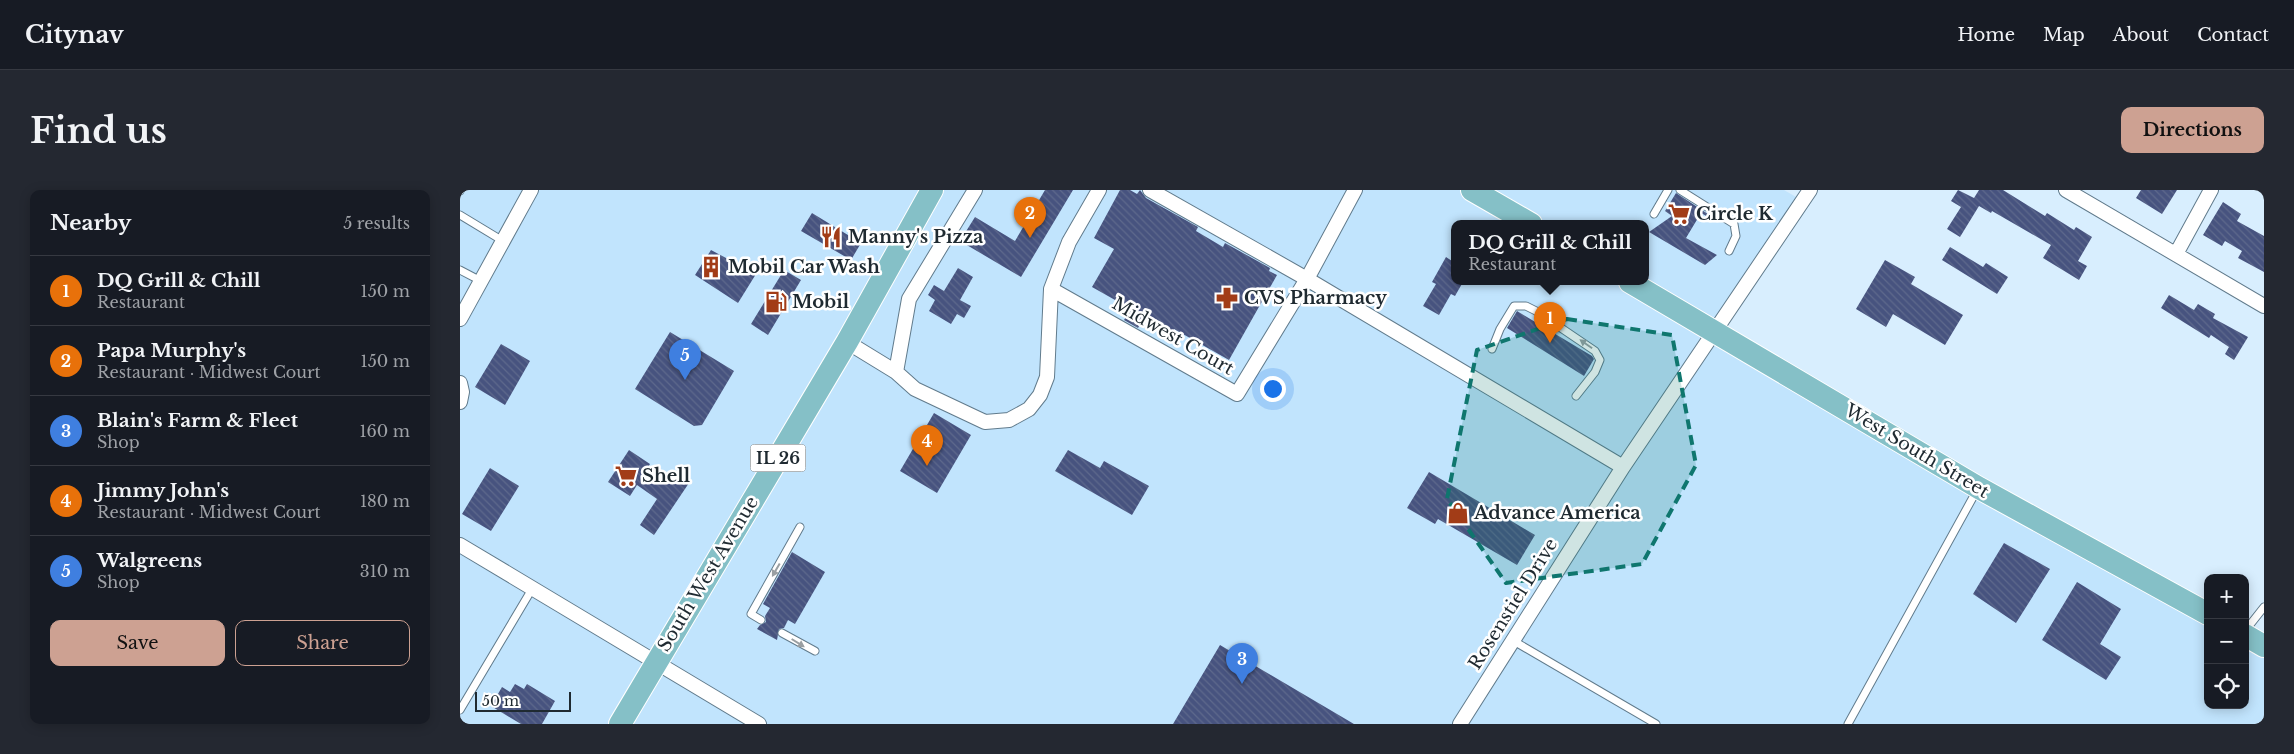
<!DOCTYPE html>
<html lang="en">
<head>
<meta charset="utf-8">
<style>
  :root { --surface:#171b24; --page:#242831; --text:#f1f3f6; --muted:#9ea1a6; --line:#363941; --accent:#cda192 }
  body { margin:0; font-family:"Libre Baskerville",serif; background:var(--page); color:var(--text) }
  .controls { position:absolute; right:15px; bottom:15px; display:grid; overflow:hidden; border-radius:10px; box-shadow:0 2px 12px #0003 }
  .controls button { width:45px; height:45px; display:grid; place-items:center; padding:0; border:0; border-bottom:1px solid var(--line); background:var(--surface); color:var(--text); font:25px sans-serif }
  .scale { position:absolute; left:15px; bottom:12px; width:96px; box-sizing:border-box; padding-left:5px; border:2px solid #1f2a31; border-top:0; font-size:14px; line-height:18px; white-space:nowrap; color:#1f2a31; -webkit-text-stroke:4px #fff; paint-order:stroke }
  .you { position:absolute; left:812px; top:198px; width:18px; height:18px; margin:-12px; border:4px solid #fff; border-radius:50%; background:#1a73e8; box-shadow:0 0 0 8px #1a73e833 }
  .badge { display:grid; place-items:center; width:32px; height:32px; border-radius:50%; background:var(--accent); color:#fff; font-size:16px; font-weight:700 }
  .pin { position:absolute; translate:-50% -41px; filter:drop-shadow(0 1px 2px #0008) }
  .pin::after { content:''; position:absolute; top:26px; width:18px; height:15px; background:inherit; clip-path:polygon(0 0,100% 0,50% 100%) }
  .popup { position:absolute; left:991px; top:30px; width:198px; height:65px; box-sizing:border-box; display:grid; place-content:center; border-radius:10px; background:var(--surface); filter:drop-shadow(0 1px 4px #0005); font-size:16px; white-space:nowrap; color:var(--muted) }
  .popup b { font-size:19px; color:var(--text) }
  .popup::after { content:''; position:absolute; left:50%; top:100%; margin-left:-10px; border:10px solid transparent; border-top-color:var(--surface) }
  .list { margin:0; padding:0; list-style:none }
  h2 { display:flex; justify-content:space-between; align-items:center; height:65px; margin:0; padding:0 20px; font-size:21px }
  h2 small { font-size:16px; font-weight:400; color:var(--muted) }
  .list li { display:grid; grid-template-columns:32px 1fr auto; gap:15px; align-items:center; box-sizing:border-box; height:70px; padding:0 20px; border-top:1px solid var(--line) }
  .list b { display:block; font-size:19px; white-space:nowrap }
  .list p { margin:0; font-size:16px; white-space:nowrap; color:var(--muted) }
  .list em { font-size:16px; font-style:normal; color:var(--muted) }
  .actions { display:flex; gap:10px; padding:15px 20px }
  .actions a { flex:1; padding:11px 0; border:1px solid var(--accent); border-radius:10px; text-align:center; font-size:18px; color:var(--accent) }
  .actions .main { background:var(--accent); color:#111 }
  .icon { flex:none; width:28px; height:28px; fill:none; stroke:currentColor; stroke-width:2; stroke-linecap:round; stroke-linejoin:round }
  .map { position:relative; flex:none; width:1804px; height:534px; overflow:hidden; border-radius:10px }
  header { display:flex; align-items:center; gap:30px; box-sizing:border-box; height:70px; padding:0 25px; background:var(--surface); border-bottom:1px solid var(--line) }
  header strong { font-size:24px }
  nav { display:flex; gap:28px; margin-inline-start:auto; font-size:18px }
  .intro { display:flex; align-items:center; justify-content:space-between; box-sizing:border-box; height:120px; padding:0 30px }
  h1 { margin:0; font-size:35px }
  .button { padding:12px 22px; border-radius:10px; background:var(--accent); color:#111; font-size:18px; font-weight:700 }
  main { display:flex; gap:30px; padding:0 30px }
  aside { flex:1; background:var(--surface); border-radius:10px; box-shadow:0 2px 12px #0003 }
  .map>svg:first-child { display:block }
  .built { fill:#c1e4fd; fill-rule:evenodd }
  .building { fill:url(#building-back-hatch) }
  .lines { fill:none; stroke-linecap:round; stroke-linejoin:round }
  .lane-casing { stroke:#617b8c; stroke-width:9 }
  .street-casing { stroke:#617b8c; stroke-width:16 }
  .primary-casing { stroke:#fff; stroke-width:24 }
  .lane { stroke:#fff; stroke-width:7 }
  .street { stroke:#fff; stroke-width:14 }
  .primary { stroke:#85c0c7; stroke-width:22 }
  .oneway { fill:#9a9fa2 }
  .marked { fill:#0f766e; fill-opacity:0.2; stroke:#0f766e; stroke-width:4; stroke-dasharray:10 6; stroke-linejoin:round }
  .labels { text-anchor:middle; stroke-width:5; stroke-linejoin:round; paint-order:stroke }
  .shield { fill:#fff; stroke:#626a6f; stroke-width:1 }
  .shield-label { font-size:16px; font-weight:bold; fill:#1f2a31 }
  .poi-label { font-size:18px; font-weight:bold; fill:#1f2a31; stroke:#fff; text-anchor:start }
  .street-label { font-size:18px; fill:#1f2a31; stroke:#fff }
</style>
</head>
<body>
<header>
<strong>Citynav</strong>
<nav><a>Home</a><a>Map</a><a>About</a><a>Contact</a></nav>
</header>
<div class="intro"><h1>Find us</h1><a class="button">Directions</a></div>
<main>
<aside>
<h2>Nearby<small>5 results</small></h2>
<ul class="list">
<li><span class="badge" style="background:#e8710a">1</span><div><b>DQ Grill &amp; Chill</b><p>Restaurant</p></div><em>150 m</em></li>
<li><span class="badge" style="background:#e8710a">2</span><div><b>Papa Murphy's</b><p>Restaurant · Midwest Court</p></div><em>150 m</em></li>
<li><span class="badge" style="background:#3f7fe0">3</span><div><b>Blain's Farm &amp; Fleet</b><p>Shop</p></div><em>160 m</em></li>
<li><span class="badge" style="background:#e8710a">4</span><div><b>Jimmy John's</b><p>Restaurant · Midwest Court</p></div><em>180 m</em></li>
<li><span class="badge" style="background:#3f7fe0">5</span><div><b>Walgreens</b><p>Shop</p></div><em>310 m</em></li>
</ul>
<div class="actions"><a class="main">Save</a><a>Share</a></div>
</aside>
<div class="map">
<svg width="1804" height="534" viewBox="0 0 1804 534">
  <defs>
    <pattern id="building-back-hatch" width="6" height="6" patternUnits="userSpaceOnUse" patternTransform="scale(1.25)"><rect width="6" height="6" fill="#47537f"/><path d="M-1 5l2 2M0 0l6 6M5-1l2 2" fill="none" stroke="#5e698c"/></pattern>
  </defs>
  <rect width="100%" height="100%" fill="#d8eefe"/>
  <path class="built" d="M 0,0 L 1324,0 L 1343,11 L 1255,140 L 1748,427 L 1748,515 L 1785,515 L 1785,445 L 1804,456 L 1804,534 L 0,534 ZM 995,34 L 1185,34 L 1185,92 L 995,92 Z"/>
  <path class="building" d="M 585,0 L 613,0 L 561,87 L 500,51 L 515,27 L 555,51 Z
    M 660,0 L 670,0 L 677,4 L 680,0 L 686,8 L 738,37 L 736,41 L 763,57 L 765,53 L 810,78 L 809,81 L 817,85 L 769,170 L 714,139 L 711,145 L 683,130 L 678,138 L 664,130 L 671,119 L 632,97 L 654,59 L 634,48 Z
    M 1498,0 L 1514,8 L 1519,0 L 1543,0 L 1585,26 L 1587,23 L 1614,40 L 1616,37 L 1632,47 L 1618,71 L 1627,76 L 1619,90 L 1583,68 L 1591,55 L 1532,21 L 1531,23 L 1519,16 L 1500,47 L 1487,39 L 1501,17 L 1491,11 Z
    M 1681,0 L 1717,0 L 1702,24 L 1676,8 Z
    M 1216,3 L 1251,26 L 1250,28 L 1241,23 L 1226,48 L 1257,65 L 1245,75 L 1189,42 L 1212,26 L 1205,21 Z
    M 1763,12 L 1781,24 L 1777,31 L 1804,46 L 1804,82 L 1778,68 L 1782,61 L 1765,51 L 1762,56 L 1743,45 Z
    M 352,23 L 401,53 L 391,70 L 341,41 Z
    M 1490,57 L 1523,77 L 1526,73 L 1548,87 L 1537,104 L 1482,70 Z
    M 251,60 L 296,84 L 278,113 L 235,85 Z
    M 986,67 L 995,73 L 995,92 L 1003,92 L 995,106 L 991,104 L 979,125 L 963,116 L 976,94 L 972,92 Z
    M 1425,70 L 1455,87 L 1451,94 L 1503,125 L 1485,155 L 1433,124 L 1426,137 L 1396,119 Z
    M 498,78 L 513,87 L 500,110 L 511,116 L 504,128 L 497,124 L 491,134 L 469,121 L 475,110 L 468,105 L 474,95 L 484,101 Z
    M 324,80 L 341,90 L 308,145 L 291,134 Z
    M 1709,105 L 1734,120 L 1738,114 L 1755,124 L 1753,128 L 1788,147 L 1774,170 L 1765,164 L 1769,157 L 1751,145 L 1749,148 L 1701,118 Z
    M 1057,121 L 1132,166 L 1134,169 L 1124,186 L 1047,138 Z
    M 210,142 L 274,181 L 242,235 L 234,236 L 175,199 Z
    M 41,154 L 70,171 L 45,215 L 15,197 Z
    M 474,223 L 511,245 L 477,303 L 440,281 Z
    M 169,260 L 190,274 L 187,279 L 208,294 L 216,284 L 229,293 L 194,345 L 180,335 L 197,309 L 177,295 L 170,306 L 148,292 Z
    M 608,260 L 640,278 L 644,271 L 689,296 L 672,325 L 595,281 Z
    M 30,278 L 59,296 L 31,341 L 2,324 Z
    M 969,282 L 1075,345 L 1057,375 L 978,329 L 975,334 L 947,318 Z
    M 1544,353 L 1590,379 L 1556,433 L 1513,404 Z
    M 332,362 L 365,382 L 335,434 L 328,430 L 324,438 L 319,439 L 317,450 L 297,439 L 300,435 L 306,432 L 305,426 L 310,418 L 303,414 Z
    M 1617,392 L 1661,419 L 1640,454 L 1661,467 L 1646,490 L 1582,450 Z
    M 760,455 L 894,534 L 713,534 Z
    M 55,494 L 64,499 L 67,494 L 95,511 L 82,534 L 61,534 L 31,516 L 42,497 L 50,502 Z"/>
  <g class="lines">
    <g class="lane-casing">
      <path id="lane" d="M 1220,0 L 1274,34 L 1276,46 L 1269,61
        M 0,1 L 0,0
        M 1194,24 L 1208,0
        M 0,25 L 43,51
        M 0,80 L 21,91
        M 1032,159 L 1040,139 L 1054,116 L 1066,116 L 1076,121 L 1135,161 L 1140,170 L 1135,182 L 1116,206
        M 301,430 L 291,424 L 340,337
        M 1785,441 L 1804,417
        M 322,443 L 355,461
        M 1052,450 L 1196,534
        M 0,520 L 72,399
        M 1388,534 L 1517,300"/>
    </g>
    <g class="street-casing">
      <path id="street" d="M 690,0 L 847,89 L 895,0
        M 1606,0 L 1804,116
        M 1716,64 L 1751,0
        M 591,99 L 777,204 L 847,89 L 1163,277
        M 0,129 L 71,0
        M 387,152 L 436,182 L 455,199 L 525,232 L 549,230 L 569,219 L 580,205 L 587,187 L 591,99 L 609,52 L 639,0
        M 436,182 L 449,109 L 515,0
        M 0,193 L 2,202 L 0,212
        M 0,355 L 299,534
        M 1000,534 L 1163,277 L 1350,0"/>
    </g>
    <g class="primary-casing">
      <path id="primary" d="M 1012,0 L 1071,34
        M 1170,92 L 1519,298 L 1748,424
        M 1785,445 L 1804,456
        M 160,534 L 387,152 L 472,0"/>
    </g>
    <use href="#lane" class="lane"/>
    <use href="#street" class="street"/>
    <use href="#primary" class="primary"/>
  </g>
  <defs><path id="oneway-solid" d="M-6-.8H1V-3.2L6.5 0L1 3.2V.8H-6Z" transform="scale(1.25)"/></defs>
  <g class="oneway">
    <use href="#oneway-solid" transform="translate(1126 154) rotate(-145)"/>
    <use href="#oneway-solid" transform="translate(316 380) rotate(120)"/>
    <use href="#oneway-solid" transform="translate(338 453) rotate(32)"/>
  </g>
  <path class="marked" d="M 1107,129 L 1212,145 L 1236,275 L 1182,374 L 1046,393 L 987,309 L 1017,160 Z"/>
  <defs>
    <g id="supermarket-bare" transform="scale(1.725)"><path d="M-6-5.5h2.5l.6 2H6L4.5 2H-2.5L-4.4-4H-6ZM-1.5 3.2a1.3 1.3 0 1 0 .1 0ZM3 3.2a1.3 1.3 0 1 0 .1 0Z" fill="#a23c17" stroke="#fff" stroke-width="2.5" paint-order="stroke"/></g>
    <g id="restaurant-bare" transform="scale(1.725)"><path d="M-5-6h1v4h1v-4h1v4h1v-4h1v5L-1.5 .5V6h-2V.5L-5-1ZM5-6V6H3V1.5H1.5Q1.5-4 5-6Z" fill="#a23c17" stroke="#fff" stroke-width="2.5" paint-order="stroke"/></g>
    <g id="building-bare" transform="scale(1.725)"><path d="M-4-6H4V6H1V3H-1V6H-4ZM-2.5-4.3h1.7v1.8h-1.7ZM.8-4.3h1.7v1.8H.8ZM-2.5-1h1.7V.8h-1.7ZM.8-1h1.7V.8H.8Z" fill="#a23c17" stroke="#fff" stroke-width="2.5" paint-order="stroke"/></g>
    <g id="pharmacy-bare" transform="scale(1.725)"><path d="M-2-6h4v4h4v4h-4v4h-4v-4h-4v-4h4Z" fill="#a23c17" stroke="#fff" stroke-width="2.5" paint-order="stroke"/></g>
    <g id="fuel-bare" transform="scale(1.725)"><path d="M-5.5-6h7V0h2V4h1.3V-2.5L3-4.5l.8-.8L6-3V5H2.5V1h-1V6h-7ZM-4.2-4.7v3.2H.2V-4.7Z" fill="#a23c17" stroke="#fff" stroke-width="2.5" paint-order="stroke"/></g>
    <g id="shop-bare" transform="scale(1.725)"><path d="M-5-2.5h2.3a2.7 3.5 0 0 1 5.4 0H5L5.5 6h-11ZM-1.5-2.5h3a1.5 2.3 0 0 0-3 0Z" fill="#a23c17" stroke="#fff" stroke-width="2.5" paint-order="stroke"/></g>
  </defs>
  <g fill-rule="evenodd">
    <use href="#supermarket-bare" x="1219" y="24"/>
    <use href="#restaurant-bare" x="371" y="47"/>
    <use href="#building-bare" x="251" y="77"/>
    <use href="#pharmacy-bare" x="767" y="108"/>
    <use href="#fuel-bare" x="316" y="112"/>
    <use href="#supermarket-bare" x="166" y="286"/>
    <use href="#shop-bare" x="998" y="323"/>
  </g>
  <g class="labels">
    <rect class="shield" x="290.5" y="254.5" width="55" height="27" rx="4"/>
    <g class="shield-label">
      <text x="318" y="274">IL 26</text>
    </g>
    <g class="poi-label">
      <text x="1236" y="30">Circle K</text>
      <text x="388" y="53">Manny's Pizza</text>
      <text x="268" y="83">Mobil Car Wash</text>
      <text x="784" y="114">CVS Pharmacy</text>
      <text x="332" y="118">Mobil</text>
      <text x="182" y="292">Shell</text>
      <text x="1014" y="329">Advance America</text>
    </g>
    <g class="street-label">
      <text transform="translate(713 146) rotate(30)" y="6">Midwest Court</text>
      <text transform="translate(1457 261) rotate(31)" y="6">West South Street</text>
      <text transform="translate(248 384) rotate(-59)" y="6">South West Avenue</text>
      <text transform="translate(1053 414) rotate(-58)" y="6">Rosenstiel Drive</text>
    </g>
  </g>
</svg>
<div class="controls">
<button>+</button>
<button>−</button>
<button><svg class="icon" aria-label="locate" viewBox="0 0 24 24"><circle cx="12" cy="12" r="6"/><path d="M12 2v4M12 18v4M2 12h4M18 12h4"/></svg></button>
</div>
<div class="scale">50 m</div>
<div class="you"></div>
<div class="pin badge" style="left:1090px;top:153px;background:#e8710a">1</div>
<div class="popup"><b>DQ Grill &amp; Chill</b>Restaurant</div>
<div class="pin badge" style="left:570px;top:48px;background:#e8710a">2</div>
<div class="pin badge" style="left:782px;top:494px;background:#3f7fe0">3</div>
<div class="pin badge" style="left:467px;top:276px;background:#e8710a">4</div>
<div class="pin badge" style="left:225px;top:190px;background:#3f7fe0">5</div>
</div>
</main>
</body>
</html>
